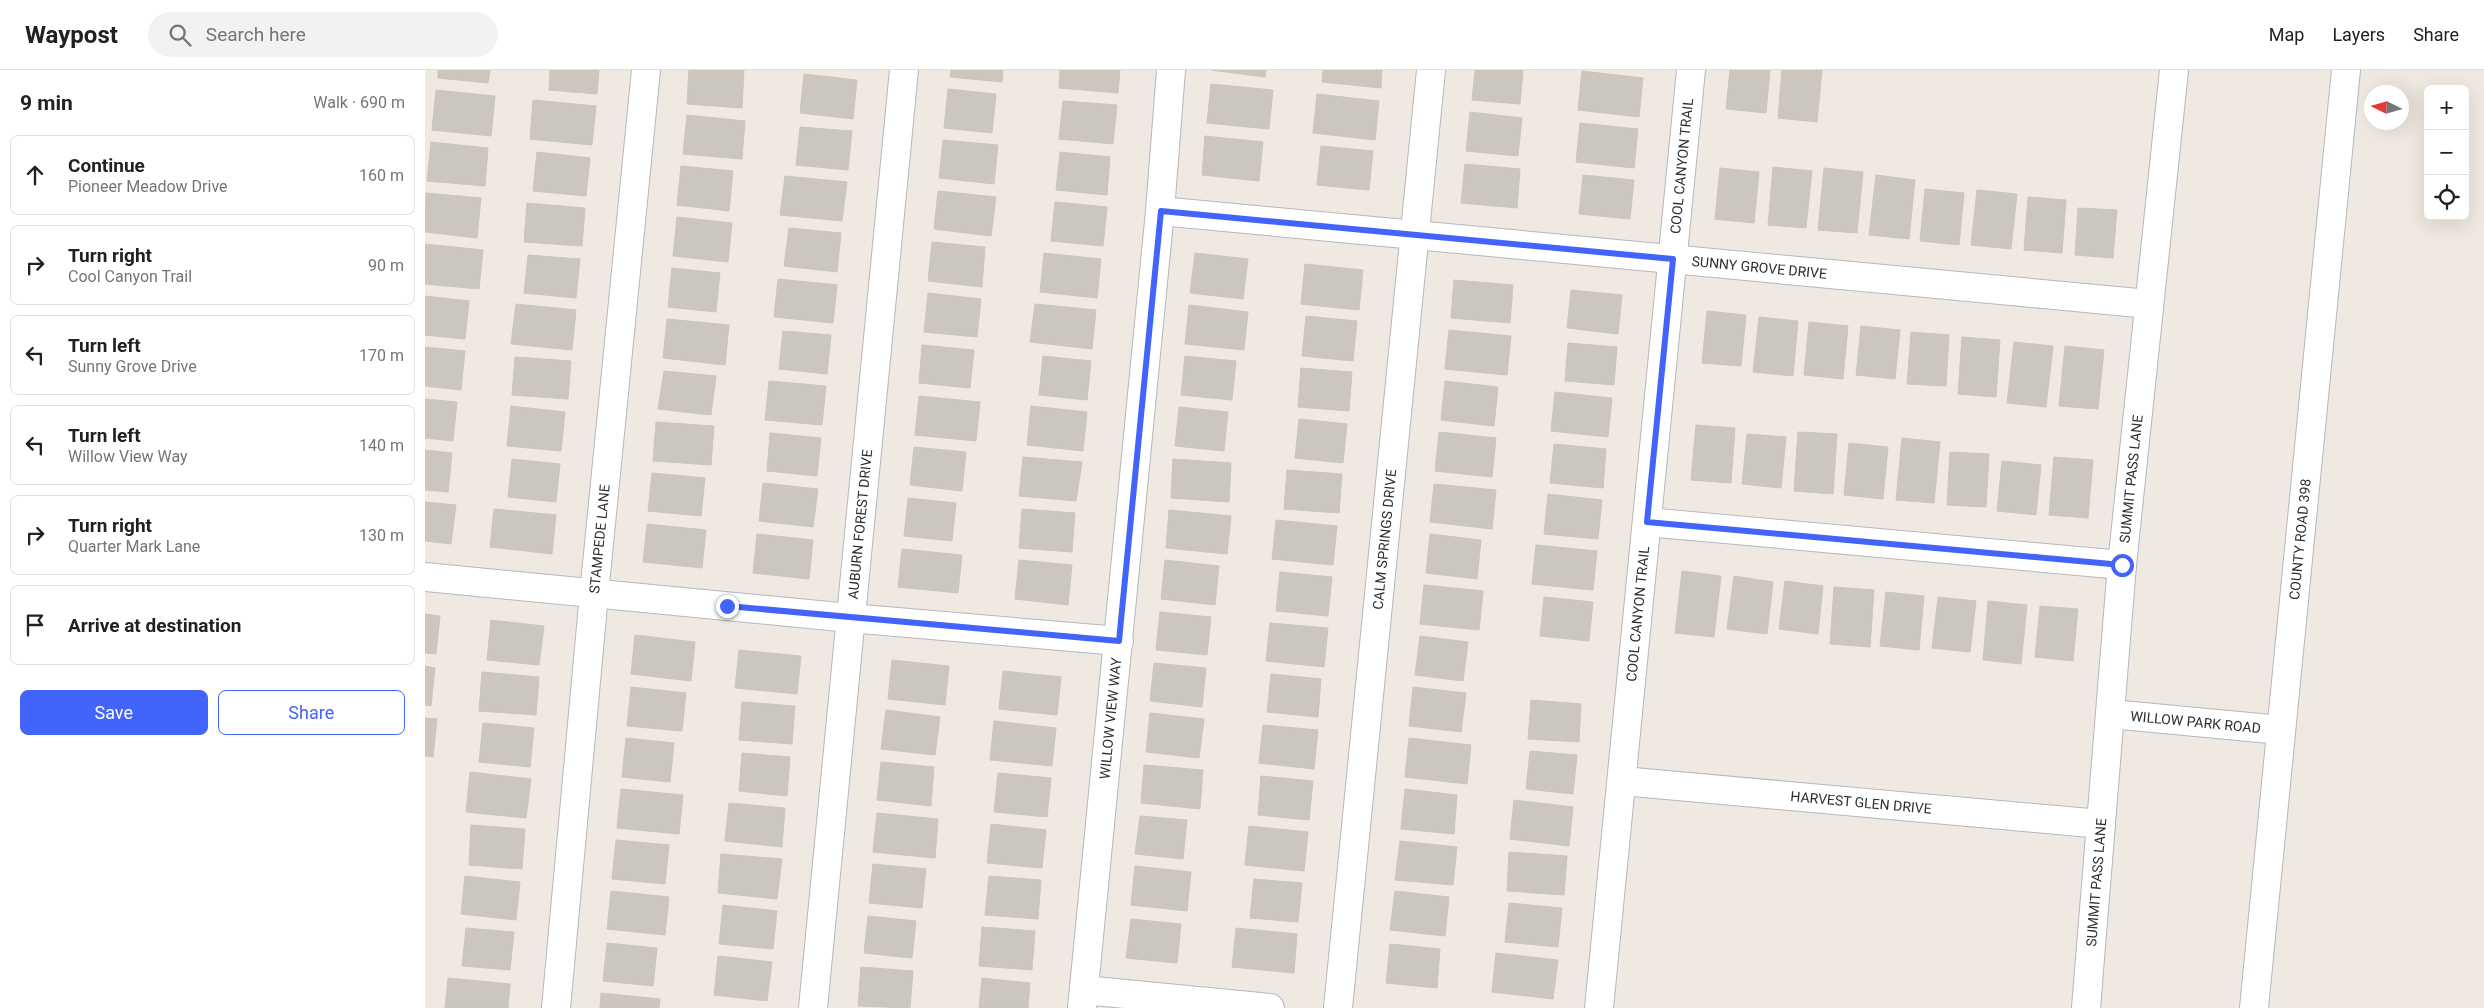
<!DOCTYPE html>
<html lang="en">
<head>
<meta charset="utf-8">
<style>
  :root { --surface:#fff; --page:#f2f2f2; --text:#202124; --muted:#757577; --line:#e0e0e0; --accent:#4264fb }
  body { margin:0; font-family:Roboto,sans-serif; background:var(--page); color:var(--text) }
  .controls { position:absolute; right:15px; top:15px; display:grid; overflow:hidden; border-radius:8px; box-shadow:0 5px 20px #0002 }
  .controls button { width:45px; height:45px; display:grid; place-items:center; padding:0; border:0; border-bottom:1px solid var(--line); background:var(--surface); color:var(--text); font:25px sans-serif }
  .compass { position:absolute; left:1939px; top:15px; width:45px; height:45px; border-radius:50%; background:var(--surface); box-shadow:0 5px 20px #0002; rotate:275deg }
  .stop { position:absolute; width:15px; height:15px; margin:-11px; border:4px solid #4264fb; border-radius:50%; background:#fff }
  .stop.end { background:#4264fb; border-color:#fff; box-shadow:0 1px 5px #0008 }
  .list { margin:0; padding:0; list-style:none }
  h2 { display:flex; justify-content:space-between; align-items:center; height:65px; margin:0; padding:0 20px; font-size:21px }
  h2 small { font-size:16px; font-weight:400; color:var(--muted) }
  .list li { display:grid; grid-template-columns:32px 1fr auto; gap:15px; align-items:center; box-sizing:border-box; height:80px; margin:0 10px 10px; padding:0 10px; border:1px solid var(--line); border-radius:8px }
  .list b { display:block; font-size:19px; white-space:nowrap }
  .list p { margin:0; font-size:16px; white-space:nowrap; color:var(--muted) }
  .list em { font-size:16px; font-style:normal; color:var(--muted) }
  .actions { display:flex; gap:10px; padding:15px 20px }
  .actions a { flex:1; padding:11px 0; border:1px solid var(--accent); border-radius:8px; text-align:center; font-size:18px; color:var(--accent) }
  .actions .main { background:var(--accent); color:#fff }
  .icon { flex:none; width:28px; height:28px; fill:none; stroke:currentColor; stroke-width:2; stroke-linecap:round; stroke-linejoin:round }
  .map { position:relative; flex:none; width:2059px; height:938px; overflow:hidden }
  header { display:flex; align-items:center; gap:30px; box-sizing:border-box; height:70px; padding:0 25px; background:var(--surface); border-bottom:1px solid var(--line) }
  header strong { font-size:24px }
  nav { display:flex; gap:28px; margin-inline-start:auto; font-size:18px }
  .search { width:350px; height:45px; background:var(--page); display:flex; align-items:center; gap:12px; box-sizing:border-box; padding:0 18px; border-radius:28px; color:var(--muted); font-size:19px }
  main { display:flex }
  aside { flex:1; background:var(--surface) }
  .map>svg:first-child { display:block }
  .building { fill:#cbc7bf; stroke:#cbc5ba }
  .lines { fill:none; stroke-linecap:round; stroke-linejoin:round }
  .minor-casing { stroke:#b4b7c1; stroke-width:30 }
  .minor { stroke:#fff; stroke-width:28 }
  .route { stroke:#4264fb; stroke-width:6 }
  .labels { text-anchor:middle; stroke-width:5; stroke-linejoin:round; paint-order:stroke }
  .street-label { font-size:14px; fill:#2e2e2e; stroke:#fff }
</style>
</head>
<body>
<header>
<strong>Waypost</strong>
<div class="search"><svg class="icon" aria-label="search" viewBox="0 0 24 24"><circle cx="10" cy="10" r="6"/><path d="M15 15l6 6"/></svg>Search here</div>
<nav><a>Map</a><a>Layers</a><a>Share</a></nav>
</header>
<main>
<aside>
<h2>9 min<small>Walk · 690 m</small></h2>
<ul class="list">
<li><svg class="icon" aria-label="ahead" viewBox="0 0 24 24"><path d="M12 20V5M6 11l6-6 6 6"/></svg><div><b>Continue</b><p>Pioneer Meadow Drive</p></div><em>160 m</em></li>
<li><svg class="icon" aria-label="right" viewBox="0 0 24 24"><path d="M7 20v-9h11M14 6l5 5-5 5"/></svg><div><b>Turn right</b><p>Cool Canyon Trail</p></div><em>90 m</em></li>
<li><svg class="icon" aria-label="left" viewBox="0 0 24 24"><path d="M17 20v-9H6M10 6l-5 5 5 5"/></svg><div><b>Turn left</b><p>Sunny Grove Drive</p></div><em>170 m</em></li>
<li><svg class="icon" aria-label="left" viewBox="0 0 24 24"><path d="M17 20v-9H6M10 6l-5 5 5 5"/></svg><div><b>Turn left</b><p>Willow View Way</p></div><em>140 m</em></li>
<li><svg class="icon" aria-label="right" viewBox="0 0 24 24"><path d="M7 20v-9h11M14 6l5 5-5 5"/></svg><div><b>Turn right</b><p>Quarter Mark Lane</p></div><em>130 m</em></li>
<li><svg class="icon" aria-label="arrive" viewBox="0 0 24 24"><path d="M6 21V4h12l-3 4 3 4H6"/></svg><div><b>Arrive at destination</b></div></li>
</ul>
<div class="actions"><a class="main">Save</a><a>Share</a></div>
</aside>
<div class="map">
<svg width="2059" height="938" viewBox="0 0 2059 938">
  <rect width="100%" height="100%" fill="#efe9e1"/>
  <path class="building" d="M 13,0 L 65,0 L 63,13 L 13,8 Z
    M 125,0 L 174,0 L 172,24 L 124,20 Z
    M 264,0 L 319,0 L 317,38 L 262,34 Z
    M 526,0 L 578,0 L 577,12 L 525,7 Z
    M 635,0 L 695,0 L 693,23 L 634,18 Z
    M 786,0 L 841,0 L 840,7 Z
    M 898,0 L 957,0 L 956,18 L 897,12 Z
    M 1050,0 L 1098,0 L 1095,34 L 1047,30 Z
    M 1305,0 L 1345,0 L 1341,43 L 1301,39 Z
    M 1357,0 L 1397,0 L 1392,52 L 1353,48 Z
    M 1157,1 L 1218,8 L 1214,47 L 1153,40 Z
    M 379,4 L 432,10 L 428,49 L 375,43 Z
    M 786,14 L 848,20 L 844,59 L 782,53 Z
    M 523,19 L 571,24 L 567,63 L 519,58 Z
    M 11,20 L 70,26 L 66,66 L 7,60 Z
    M 892,24 L 954,31 L 950,70 L 888,63 Z
    M 108,30 L 171,36 L 167,75 L 105,69 Z
    M 638,31 L 692,35 L 688,74 L 634,69 Z
    M 1045,42 L 1097,48 L 1093,86 L 1041,81 Z
    M 262,45 L 320,51 L 317,89 L 258,84 Z
    M 1155,53 L 1213,59 L 1209,98 L 1151,92 Z
    M 375,57 L 427,61 L 423,100 L 371,95 Z
    M 780,66 L 838,72 L 834,111 L 777,105 Z
    M 518,70 L 573,75 L 569,114 L 514,108 Z
    M 6,72 L 63,78 L 60,116 L 2,111 Z
    M 896,76 L 948,81 L 944,120 L 892,115 Z
    M 112,82 L 165,88 L 161,126 L 108,121 Z
    M 635,82 L 685,87 L 682,125 L 631,120 Z
    M 1040,94 L 1095,99 L 1092,138 L 1036,133 Z
    M 256,96 L 308,101 L 304,141 L 252,135 Z
    M 1348,97 L 1387,101 L 1381,158 L 1343,155 Z
    M 1295,98 L 1334,102 L 1329,153 L 1290,149 Z
    M 1399,98 L 1438,102 L 1432,163 L 1393,160 Z
    M 1158,105 L 1209,110 L 1205,149 L 1154,144 Z
    M 1451,105 L 1490,110 L 1484,169 L 1444,165 Z
    M 360,106 L 422,112 L 417,151 L 355,145 Z
    M 1500,119 L 1539,123 L 1534,175 L 1495,171 Z
    M 1552,120 L 1592,124 L 1586,179 L 1546,175 Z
    M 513,121 L 571,127 L 566,166 L 509,159 Z
    M 1,123 L 56,128 L 52,168 L 0,162 Z
    M 1603,127 L 1641,130 L 1637,183 L 1599,180 Z
    M 630,132 L 682,137 L 678,176 L 626,171 Z
    M 102,133 L 160,138 L 157,176 L 99,172 Z
    M 1653,138 L 1692,140 L 1688,188 L 1650,185 Z
    M 252,147 L 307,153 L 303,192 L 248,186 Z
    M 364,158 L 416,163 L 412,202 L 359,196 Z
    M 507,172 L 560,177 L 557,217 L 503,211 Z
    M 0,174 L 58,180 L 54,219 L 0,214 Z
    M 619,183 L 676,189 L 672,228 L 615,222 Z
    M 770,183 L 823,189 L 818,229 L 765,223 Z
    M 103,185 L 155,189 L 151,228 L 99,223 Z
    M 880,194 L 938,200 L 934,240 L 876,234 Z
    M 247,198 L 295,203 L 291,242 L 243,237 Z
    M 353,209 L 412,215 L 408,253 L 349,247 Z
    M 1029,210 L 1088,215 L 1085,253 L 1026,248 Z
    M 1146,220 L 1197,225 L 1193,264 L 1142,258 Z
    M 503,223 L 556,229 L 552,267 L 499,262 Z
    M 0,226 L 44,231 L 40,269 L 0,265 Z
    M 91,234 L 151,240 L 147,280 L 86,274 Z
    M 610,234 L 671,240 L 667,279 L 605,272 Z
    M 764,235 L 823,242 L 819,280 L 760,274 Z
    M 1282,241 L 1321,245 L 1316,296 L 1277,293 Z
    M 881,246 L 932,251 L 928,291 L 877,286 Z
    M 1334,247 L 1373,251 L 1368,306 L 1328,302 Z
    M 242,249 L 304,255 L 300,295 L 238,288 Z
    M 1384,252 L 1423,256 L 1418,309 L 1379,305 Z
    M 1436,256 L 1475,260 L 1470,309 L 1431,305 Z
    M 1024,260 L 1086,266 L 1082,305 L 1020,299 Z
    M 358,261 L 406,265 L 402,304 L 354,299 Z
    M 1486,262 L 1524,265 L 1521,316 L 1482,314 Z
    M 1537,267 L 1575,270 L 1571,327 L 1533,324 Z
    M 1589,272 L 1628,276 L 1621,337 L 1582,333 Z
    M 1143,273 L 1192,277 L 1189,315 L 1140,311 Z
    M 497,275 L 549,280 L 545,318 L 494,313 Z
    M 1640,276 L 1679,280 L 1673,339 L 1634,336 Z
    M 0,277 L 40,281 L 36,320 L 0,316 Z
    M 618,286 L 666,291 L 662,330 L 614,325 Z
    M 760,286 L 811,291 L 807,330 L 756,325 Z
    M 90,287 L 146,291 L 143,329 L 87,325 Z
    M 876,298 L 927,302 L 924,341 L 873,337 Z
    M 239,301 L 291,306 L 286,345 L 233,339 Z
    M 344,311 L 401,316 L 397,355 L 340,350 Z
    M 1020,311 L 1073,317 L 1069,356 L 1016,350 Z
    M 1130,322 L 1187,328 L 1183,367 L 1126,361 Z
    M 494,326 L 555,332 L 551,371 L 490,365 Z
    M 0,329 L 32,332 L 28,371 L 0,368 Z
    M 86,336 L 140,342 L 136,381 L 82,376 Z
    M 606,336 L 662,342 L 658,381 L 602,375 Z
    M 754,337 L 803,342 L 799,381 L 750,376 Z
    M 874,349 L 922,354 L 918,393 L 870,388 Z
    M 231,352 L 289,356 L 286,395 L 228,391 Z
    M 1271,355 L 1310,358 L 1306,413 L 1266,410 Z
    M 1014,362 L 1071,368 L 1067,407 L 1010,401 Z
    M 1373,362 L 1412,364 L 1408,424 L 1369,421 Z
    M 345,363 L 396,368 L 392,406 L 342,401 Z
    M 1322,364 L 1361,367 L 1356,418 L 1317,414 Z
    M 1477,368 L 1515,372 L 1509,433 L 1471,430 Z
    M 1424,373 L 1463,377 L 1458,429 L 1419,425 Z
    M 1129,374 L 1181,379 L 1178,418 L 1125,413 Z
    M 489,377 L 541,382 L 537,421 L 485,415 Z
    M 0,380 L 27,383 L 23,422 L 0,420 Z
    M 1525,382 L 1564,384 L 1561,437 L 1522,435 Z
    M 598,387 L 657,392 L 651,431 L 594,426 Z
    M 1629,387 L 1668,390 L 1663,448 L 1624,445 Z
    M 87,389 L 135,394 L 131,432 L 83,427 Z
    M 748,389 L 806,393 L 804,432 L 746,428 Z
    M 1577,391 L 1616,395 L 1611,445 L 1572,441 Z
    M 862,400 L 917,404 L 914,443 L 859,439 Z
    M 227,403 L 280,408 L 276,446 L 223,441 Z
    M 338,413 L 393,419 L 388,457 L 334,451 Z
    M 1009,414 L 1071,420 L 1067,459 L 1005,452 Z
    M 1123,424 L 1177,430 L 1173,469 L 1119,464 Z
    M 483,428 L 531,433 L 527,471 L 479,466 Z
    M 0,432 L 31,435 L 26,474 L 0,471 Z
    M 69,439 L 131,445 L 127,484 L 65,477 Z
    M 597,439 L 650,443 L 647,482 L 594,478 Z
    M 744,440 L 806,446 L 802,484 L 741,478 Z
    M 851,450 L 912,456 L 908,495 L 847,489 Z
    M 222,454 L 281,460 L 277,498 L 218,492 Z
    M 332,464 L 388,470 L 384,509 L 328,503 Z
    M 1005,464 L 1056,470 L 1052,509 L 1001,503 Z
    M 1111,475 L 1172,481 L 1168,520 L 1107,514 Z
    M 477,479 L 537,485 L 533,523 L 473,517 Z
    M 594,490 L 647,495 L 643,535 L 590,529 Z
    M 740,490 L 794,496 L 790,535 L 736,529 Z
    M 1257,501 L 1296,506 L 1289,567 L 1250,563 Z
    M 855,502 L 907,507 L 903,546 L 851,541 Z
    M 1309,506 L 1348,512 L 1342,564 L 1302,559 Z
    M 1360,511 L 1398,516 L 1393,564 L 1354,559 Z
    M 999,515 L 1058,521 L 1054,560 L 995,554 Z
    M 1409,517 L 1449,520 L 1445,577 L 1405,574 Z
    M 1461,522 L 1499,526 L 1494,580 L 1455,576 Z
    M 1119,527 L 1168,532 L 1164,571 L 1115,566 Z
    M 1513,527 L 1551,531 L 1545,582 L 1507,578 Z
    M 1563,531 L 1602,535 L 1596,594 L 1558,590 Z
    M 1615,536 L 1653,539 L 1648,591 L 1610,587 Z
    M 735,542 L 786,547 L 782,585 L 731,580 Z
    M 0,544 L 15,546 L 11,584 L 0,583 Z
    M 66,550 L 119,556 L 114,595 L 62,590 Z
    M 845,553 L 903,558 L 899,597 L 841,591 Z
    M 210,565 L 270,572 L 266,611 L 206,604 Z
    M 995,566 L 1043,572 L 1038,611 L 990,605 Z
    M 314,580 L 376,586 L 372,624 L 310,618 Z
    M 467,590 L 524,596 L 520,635 L 463,629 Z
    M 729,593 L 781,598 L 777,637 L 725,631 Z
    M 0,596 L 10,598 L 6,636 L 0,635 Z
    M 578,601 L 636,607 L 632,645 L 574,639 Z
    M 57,602 L 114,607 L 111,645 L 54,641 Z
    M 846,604 L 896,609 L 893,647 L 842,642 Z
    M 206,617 L 261,623 L 257,661 L 202,656 Z
    M 988,617 L 1041,623 L 1036,662 L 984,656 Z
    M 1106,630 L 1156,634 L 1154,672 L 1103,669 Z
    M 317,632 L 370,636 L 367,674 L 314,670 Z
    M 461,640 L 515,647 L 510,685 L 456,679 Z
    M 725,643 L 779,649 L 774,688 L 721,682 Z
    M 0,648 L 12,649 L 8,687 L 0,686 Z
    M 569,651 L 631,658 L 627,696 L 565,690 Z
    M 58,653 L 109,658 L 105,697 L 54,692 Z
    M 838,655 L 893,660 L 889,699 L 834,693 Z
    M 201,668 L 249,673 L 245,712 L 197,707 Z
    M 984,668 L 1046,675 L 1042,714 L 980,707 Z
    M 1105,681 L 1152,685 L 1148,724 L 1101,719 Z
    M 317,683 L 365,687 L 362,726 L 314,721 Z
    M 456,692 L 509,697 L 506,736 L 452,730 Z
    M 719,695 L 778,700 L 775,739 L 716,733 Z
    M 45,702 L 106,709 L 101,748 L 41,742 Z
    M 573,703 L 626,708 L 622,747 L 569,742 Z
    M 836,706 L 888,711 L 884,750 L 833,745 Z
    M 196,719 L 258,725 L 254,764 L 192,758 Z
    M 980,719 L 1032,725 L 1029,764 L 976,759 Z
    M 1089,730 L 1148,737 L 1144,776 L 1085,769 Z
    M 304,733 L 360,738 L 357,777 L 300,771 Z
    M 452,743 L 513,749 L 510,788 L 448,782 Z
    M 715,746 L 762,750 L 758,789 L 710,784 Z
    M 566,754 L 621,760 L 617,798 L 562,793 Z
    M 46,755 L 100,759 L 97,799 L 44,795 Z
    M 824,756 L 883,762 L 879,801 L 820,795 Z
    M 191,770 L 244,775 L 240,814 L 187,809 Z
    M 975,771 L 1032,777 L 1028,815 L 970,810 Z
    M 1084,782 L 1142,786 L 1139,825 L 1082,821 Z
    M 296,784 L 357,789 L 352,829 L 293,823 Z
    M 448,794 L 501,799 L 497,838 L 444,833 Z
    M 710,796 L 766,802 L 762,841 L 706,835 Z
    M 40,806 L 95,812 L 91,850 L 36,844 Z
    M 564,806 L 616,810 L 613,849 L 560,845 Z
    M 829,809 L 877,813 L 873,852 L 825,848 Z
    M 186,821 L 244,827 L 240,865 L 182,859 Z
    M 970,821 L 1024,827 L 1020,866 L 965,860 Z
    M 1084,833 L 1137,838 L 1133,877 L 1080,872 Z
    M 298,835 L 352,841 L 348,879 L 294,874 Z
    M 443,846 L 491,851 L 487,888 L 439,883 Z
    M 706,849 L 756,854 L 752,893 L 701,888 Z
    M 557,857 L 610,861 L 607,900 L 554,896 Z
    M 41,858 L 89,862 L 85,900 L 37,896 Z
    M 811,858 L 872,864 L 869,903 L 807,897 Z
    M 182,873 L 232,878 L 228,916 L 178,911 Z
    M 965,874 L 1015,879 L 1012,918 L 961,913 Z
    M 1071,883 L 1133,890 L 1128,929 L 1067,922 Z
    M 293,886 L 347,892 L 342,931 L 289,925 Z
    M 436,897 L 488,901 L 485,938 L 433,936 Z
    M 23,908 L 85,914 L 83,938 L 20,938 Z
    M 557,908 L 605,913 L 603,938 L 554,938 Z
    M 176,923 L 235,929 L 234,938 L 175,938 Z"/>
  <g class="lines">
    <g class="minor-casing">
      <g id="minor">
        <path id="s1" d="M 735,141 L 1724,234"/>
        <path d="M 1222,452 L 1697,495"/>
        <path d="M 0,507 L 425,548 L 694,571"/>
        <path id="s2" d="M 1686,644 L 1856,660"/>
        <path id="s3" d="M 1197,711 L 1676,754"/>
        <path d="M 659,920 L 845,938"/>
        <path id="s4" d="M 131,938 L 169,524 L 221,0"/>
        <path id="s5" d="M 388,938 L 479,0"/>
        <path id="s6" d="M 657,938 L 735,141 L 746,0"/>
        <path id="s7" d="M 913,938 L 1006,0"/>
        <path id="s8" d="M 1174,938 L 1266,0"/>
        <path id="s9" d="M 1661,938 L 1697,495 L 1749,0"/>
        <path id="s10" d="M 1829,938 L 1921,0"/>
      </g>
    </g>
    <use href="#minor" class="minor"/>
  </g>
  <g class="lines">
    <path class="route" d="M 302,536 L 694,571 L 736,141 L 1248,189 L 1222,452 L 1697,495"/>
  </g>
  <g class="labels">
    <g class="street-label">
      <text dy="5" stroke="none"><textPath href="#s8" startOffset="846">COOL CANYON TRAIL</textPath></text>
      <text dy="5" stroke="none"><textPath href="#s1" startOffset="602">SUNNY GROVE DRIVE</textPath></text>
      <text dy="5" stroke="none"><textPath href="#s9" startOffset="531">SUMMIT PASS LANE</textPath></text>
      <text dy="5" stroke="none"><textPath href="#s5" startOffset="486">AUBURN FOREST DRIVE</textPath></text>
      <text dy="5" stroke="none"><textPath href="#s4" startOffset="471">STAMPEDE LANE</textPath></text>
      <text dy="5" stroke="none"><textPath href="#s7" startOffset="471">CALM SPRINGS DRIVE</textPath></text>
      <text dy="5" stroke="none"><textPath href="#s10" startOffset="471">COUNTY ROAD 398</textPath></text>
      <text dy="5" stroke="none"><textPath href="#s8" startOffset="396">COOL CANYON TRAIL</textPath></text>
      <text dy="5" stroke="none"><textPath href="#s6" startOffset="291">WILLOW VIEW WAY</textPath></text>
      <text dy="5" stroke="none"><textPath href="#s2" startOffset="85">WILLOW PARK ROAD</textPath></text>
      <text dy="5" stroke="none"><textPath href="#s3" startOffset="240">HARVEST GLEN DRIVE</textPath></text>
      <text dy="5" stroke="none"><textPath href="#s9" startOffset="126">SUMMIT PASS LANE</textPath></text>
    </g>
  </g>
</svg>
<div class="controls">
<button>+</button>
<button>−</button>
<button><svg class="icon" aria-label="locate" viewBox="0 0 24 24"><circle cx="12" cy="12" r="6"/><path d="M12 2v4M12 18v4M2 12h4M18 12h4"/></svg></button>
</div>
<svg class="compass" viewBox="-18 -18 36 36"><path d="M0-13l5 13h-10z" fill="#e53935"/><path d="M0 13l5-13h-10z" fill="#757577"/></svg>
<div class="stop" style="left:1697px;top:495px"></div>
<div class="stop end" style="left:302px;top:536px"></div>
</div>
</main>
</body>
</html>
